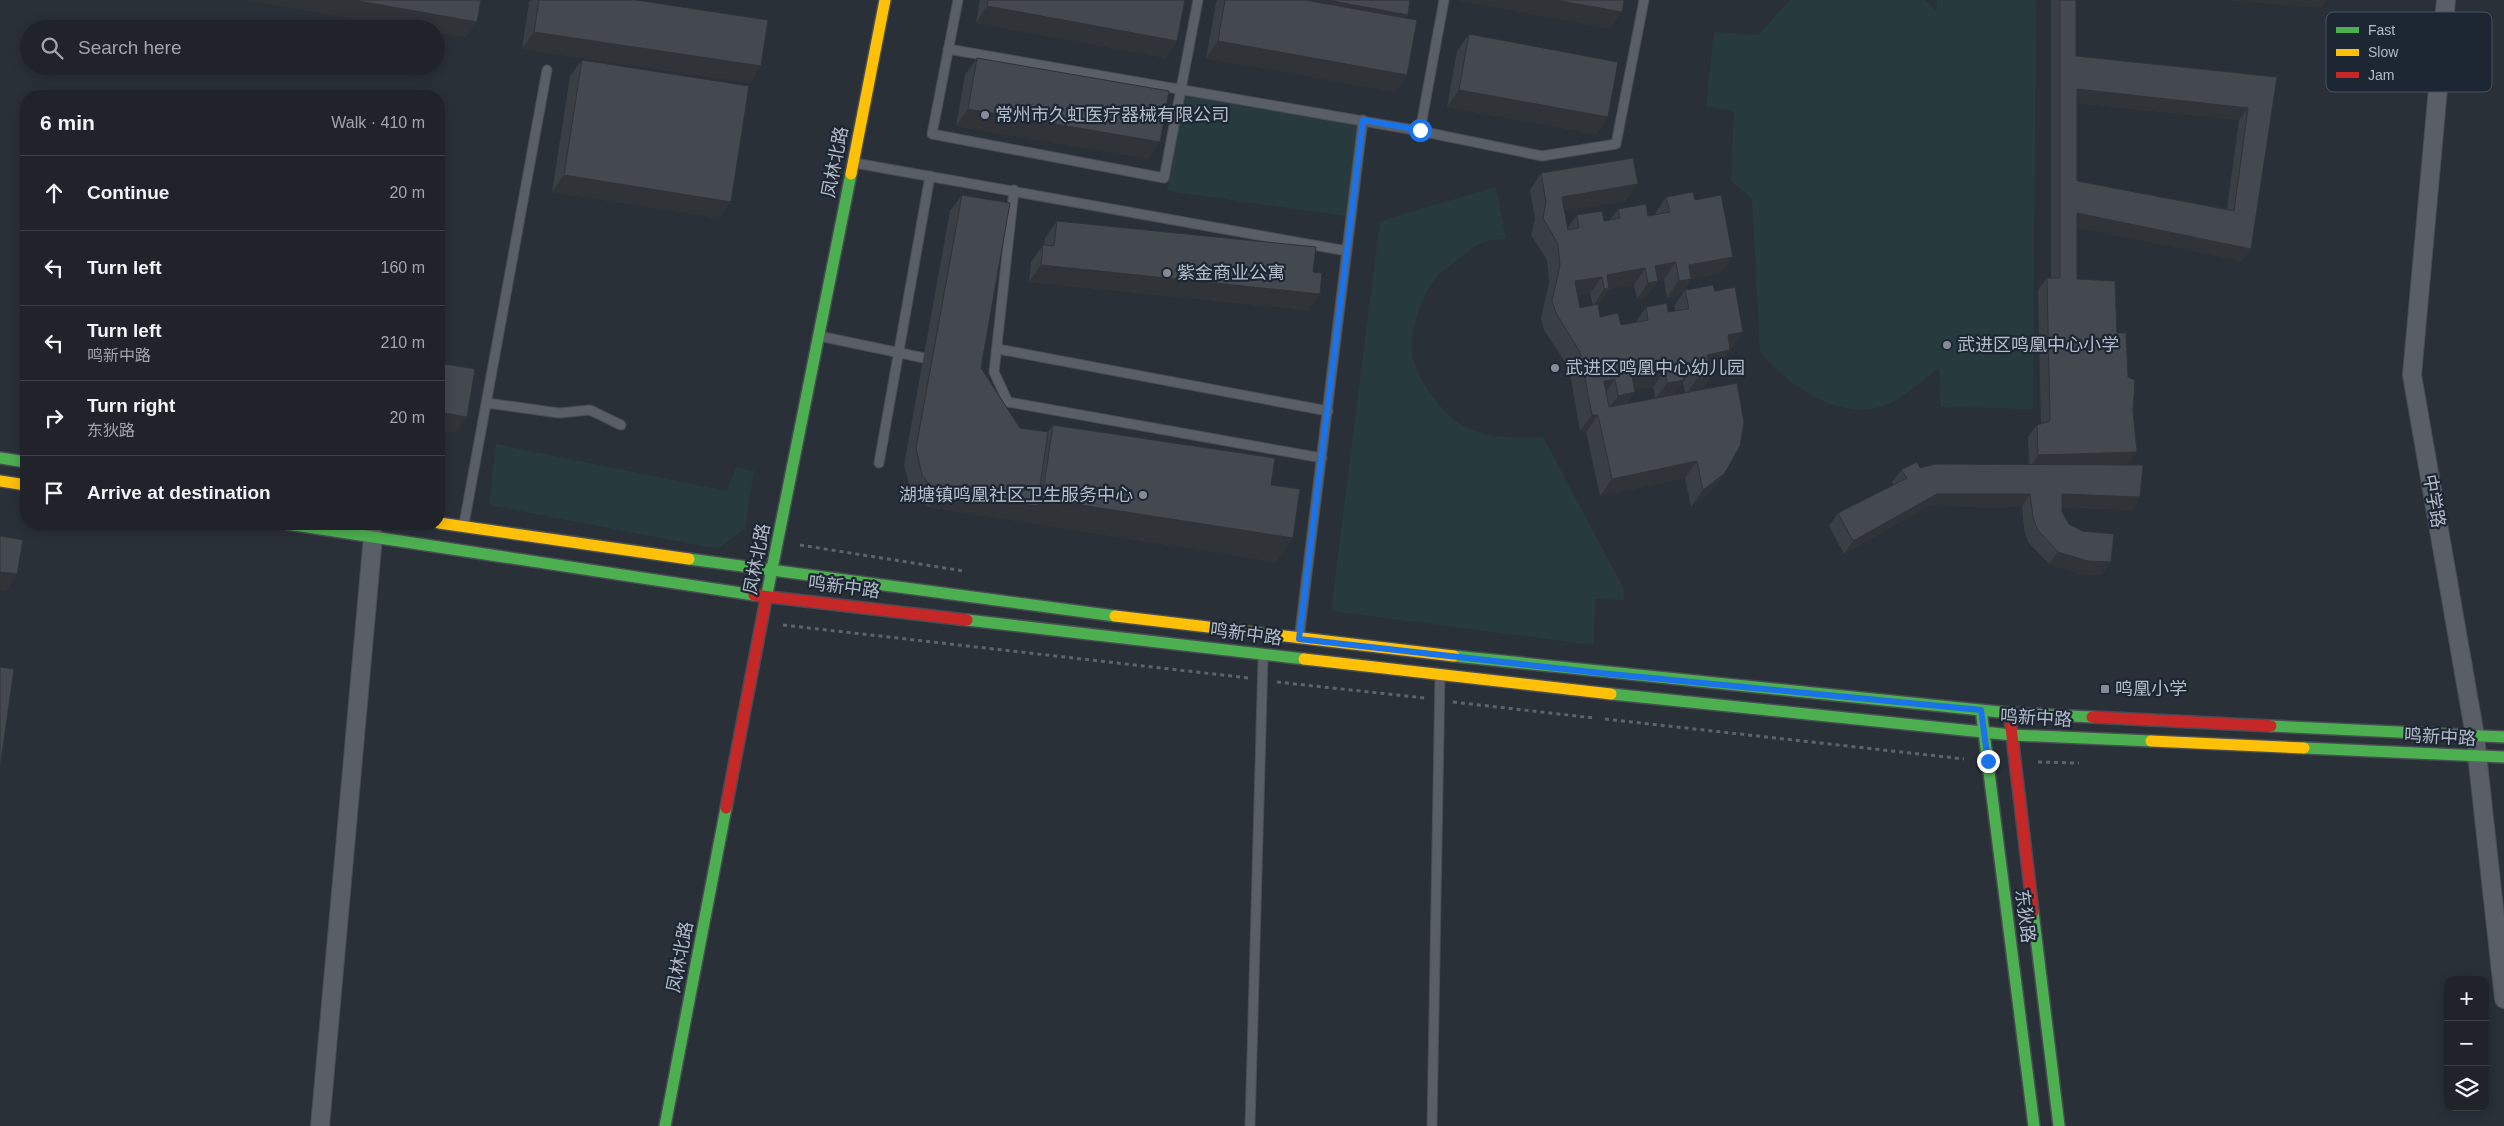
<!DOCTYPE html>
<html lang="en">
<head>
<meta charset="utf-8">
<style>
  :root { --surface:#20242a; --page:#2d3036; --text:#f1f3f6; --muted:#a2a4a8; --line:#3d4147 }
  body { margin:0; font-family:Arial,"Noto Sans SC",sans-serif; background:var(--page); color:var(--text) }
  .controls { position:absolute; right:15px; bottom:15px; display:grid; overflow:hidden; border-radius:10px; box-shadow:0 2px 12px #0003 }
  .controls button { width:45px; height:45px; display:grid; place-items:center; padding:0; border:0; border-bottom:1px solid var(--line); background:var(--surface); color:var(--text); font:25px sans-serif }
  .stop { position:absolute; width:15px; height:15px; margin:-11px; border:4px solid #1a73e8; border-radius:50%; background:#fff }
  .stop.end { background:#1a73e8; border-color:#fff; box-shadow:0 1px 5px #0008 }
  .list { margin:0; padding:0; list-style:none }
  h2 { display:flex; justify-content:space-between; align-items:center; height:65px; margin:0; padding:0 20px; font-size:21px }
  h2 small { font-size:16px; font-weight:400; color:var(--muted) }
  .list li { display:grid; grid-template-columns:32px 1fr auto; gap:15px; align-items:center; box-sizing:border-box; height:75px; padding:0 20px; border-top:1px solid var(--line) }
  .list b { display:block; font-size:19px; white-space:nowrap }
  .list p { margin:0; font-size:16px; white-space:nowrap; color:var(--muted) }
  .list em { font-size:16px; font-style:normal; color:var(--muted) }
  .icon { flex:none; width:28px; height:28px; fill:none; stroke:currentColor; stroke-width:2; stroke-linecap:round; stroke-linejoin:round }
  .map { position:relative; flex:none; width:2504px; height:1126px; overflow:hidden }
  .search { position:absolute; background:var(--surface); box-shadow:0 2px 12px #0003; left:20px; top:20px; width:425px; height:55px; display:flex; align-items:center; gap:12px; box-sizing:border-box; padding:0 18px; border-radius:28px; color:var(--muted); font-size:19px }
  .panel { position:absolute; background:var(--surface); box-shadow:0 2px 12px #0003; left:20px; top:90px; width:425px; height:440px; border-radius:20px }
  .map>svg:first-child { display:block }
  .green { fill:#273a3e }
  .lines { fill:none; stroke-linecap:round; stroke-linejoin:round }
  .lane-casing { stroke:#484c53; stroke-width:11 }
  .street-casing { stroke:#484c53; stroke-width:20 }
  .fast-casing { stroke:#484c53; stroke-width:14 }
  .slow-casing { stroke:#484c53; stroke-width:14 }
  .jam-casing { stroke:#484c53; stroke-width:14 }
  .path { stroke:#5d636a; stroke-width:3; stroke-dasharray:4 4; stroke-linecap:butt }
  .lane { stroke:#5a5e66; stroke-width:9 }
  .street { stroke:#5a5e66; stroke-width:18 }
  .fast { stroke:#4caf50; stroke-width:11 }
  .slow { stroke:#ffc107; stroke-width:11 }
  .jam { stroke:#c62828; stroke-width:11 }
  .wall { fill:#3a3f45; fill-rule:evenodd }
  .shaded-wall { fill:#303338 }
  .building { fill:#444950; stroke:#303338; fill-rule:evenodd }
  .route { stroke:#1a73e8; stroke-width:6 }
  .poi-dot { fill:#848b96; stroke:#1d2633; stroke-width:2 }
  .labels { text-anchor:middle; stroke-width:4.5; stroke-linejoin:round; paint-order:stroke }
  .poi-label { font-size:18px; fill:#b4bcc9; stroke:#1d2633; text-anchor:start }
  .street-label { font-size:18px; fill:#b4bcc9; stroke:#1d2633 }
  .key { fill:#1d2633; stroke:#4a5360; stroke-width:1 }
  .key-label { font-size:14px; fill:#b4bcc9 }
</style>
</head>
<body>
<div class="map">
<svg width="2504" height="1126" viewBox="0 0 2504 1126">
  <rect width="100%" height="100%" fill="#2a3038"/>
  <path class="green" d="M 1790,0 L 1925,0 L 1936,10 L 1937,0 L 2036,0 L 2033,409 L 1941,407 L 1939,368 C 1922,380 1906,397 1886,405 C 1841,423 1786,385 1760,351 L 1752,199 L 1731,181 L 1734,111 L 1706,107 L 1714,32 L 1758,35 Z
    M 1184,93 L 1357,123 L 1346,216 L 1167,191 Z
    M 1496,187 L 1506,239 C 1482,239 1473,247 1455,262 C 1450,266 1442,271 1438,276 C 1420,296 1409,332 1413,358 C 1416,372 1426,387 1434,398 C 1445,413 1458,426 1475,431 C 1497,439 1520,438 1543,437 L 1623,587 L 1624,600 L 1595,599 L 1594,645 L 1331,611 L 1380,221 Z
    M 496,444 L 727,491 L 736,467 L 754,471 L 745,528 L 718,549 L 489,505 Z"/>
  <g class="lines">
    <g class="lane-casing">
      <path id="lane" d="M 958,0 L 932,134 L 1164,178 L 1198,0
        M 948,49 L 1420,131 L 1542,156 L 1616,144 L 1644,0
        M 1420,131 L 1444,0
        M 855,163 L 1347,251
        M 1014,190 L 994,372 L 1008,402 L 1322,458
        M 819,336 L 934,360
        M 998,349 L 1328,411
        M 487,403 L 559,413 L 590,410 L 621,425
        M 879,463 L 930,176
        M 464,524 L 547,70
        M 1299,639 L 1363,120
        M 1250,1126 L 1263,657
        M 1432,1126 L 1440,675"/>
    </g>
    <g class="street-casing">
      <path id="street" d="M 2446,0 L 2412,375 L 2475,736 L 2504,999
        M 320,1126 L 373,536"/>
    </g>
    <g class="fast-casing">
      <path id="fast" d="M 0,458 L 26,462
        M 288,524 L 754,595
        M 689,559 L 1115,616
        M 766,599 L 851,174
        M 967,620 L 1304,659
        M 1454,656 L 2010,713 L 2092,717
        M 1611,694 L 2012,735 L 2151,741
        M 1982,717 L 2034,1126
        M 2271,726 L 2504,737
        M 2304,748 L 2504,757
        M 2033,912 L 2059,1126
        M 665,1126 L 726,808"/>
    </g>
    <g class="slow-casing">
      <path id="slow" d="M 851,174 L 885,0
        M 0,481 L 26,485
        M 439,523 L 689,559
        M 1115,616 L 1454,656
        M 1304,659 L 1611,694
        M 2151,741 L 2304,748"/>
    </g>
    <g class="jam-casing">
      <path id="jam" d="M 754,595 L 967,620
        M 2092,717 L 2271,726
        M 2010,719 L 2033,912
        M 726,808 L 766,599"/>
    </g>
    <path class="path" d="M 800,545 L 964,571
      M 783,625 L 1249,678
      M 1277,682 L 1425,698
      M 1453,702 L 1594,718
      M 1605,719 L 1964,759
      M 2038,762 L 2079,763"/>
    <use href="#lane" class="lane"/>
    <use href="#street" class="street"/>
    <use href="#fast" class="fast"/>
    <use href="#slow" class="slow"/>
    <use href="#jam" class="jam"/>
  </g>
  <path class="wall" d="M 531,0 L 636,0 L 761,66 L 750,83 L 522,49 L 529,2 Z
    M 980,0 L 1185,0 L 1177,41 L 1166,58 L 976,23 Z
    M 1217,0 L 1410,0 L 1408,15 L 1406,18 L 1407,75 L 1395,92 L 1206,58 L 1216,3 Z
    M 2051,0 L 2076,0 L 2076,56 L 2277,77 L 2251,249 L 2242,261 L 2077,227 L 2077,279 L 2117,333 L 2128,465 L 2140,497 L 2132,510 L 2062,507 L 2062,512 L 2069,524 L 2102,575 L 2079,574 L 2049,564 L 2028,542 L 2024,529 L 2022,507 L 1928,506 L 1844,554 L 1829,526 L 1838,513 L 1894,485 L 1892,482 L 1901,470 L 1920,468 L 2029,465 L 2028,437 L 2037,425 L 2041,423 L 2038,290 L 2047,278 L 2051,278 ZM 2077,103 L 2239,120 L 2227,209 L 2077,181 Z
    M 1469,34 L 1608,117 L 1596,134 L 1447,107 L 1457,51 Z
    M 977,58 L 1149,159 L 956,126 L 965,75 Z
    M 582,60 L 719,218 L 552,192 L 570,76 Z
    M 1541,173 L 1626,201 L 1564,211 L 1567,229 L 1577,215 L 1604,221 L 1610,220 L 1618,209 L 1648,216 L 1655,215 L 1655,214 L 1666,197 L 1695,200 L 1721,273 L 1691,279 L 1680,295 L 1667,298 L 1664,279 L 1658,280 L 1646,298 L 1637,299 L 1634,285 L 1609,289 L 1598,305 L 1600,317 L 1621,325 L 1635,323 L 1646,307 L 1668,312 L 1675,311 L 1674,306 L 1685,290 L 1715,291 L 1743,332 L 1732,348 L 1730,348 L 1719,367 L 1710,369 L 1711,376 L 1701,390 L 1725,473 L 1713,489 L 1691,507 L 1685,478 L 1600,496 L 1586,432 L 1580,431 L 1569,368 L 1544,330 L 1541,318 L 1549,283 L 1547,260 L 1531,235 L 1535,219 L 1530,190 ZM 1590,293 L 1593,305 L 1580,308 L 1578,295 ZM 1683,382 L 1685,393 L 1674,395 ZM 1653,387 L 1655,398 L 1627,404 L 1635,390 Z
    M 962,195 L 981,368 L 1020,428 L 1048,432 L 1053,425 L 1271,485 L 1293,538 L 1276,562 L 929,507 L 918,501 L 911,491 L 904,465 L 950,211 Z
    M 1057,221 L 1313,272 L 1309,310 L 1029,282 L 1031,262 L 1043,245 L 1044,245 L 1045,238 Z"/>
  <path class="shaded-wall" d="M 245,0 L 353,0 L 477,22 L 466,38 L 436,33 L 436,29 L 411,29 Z
    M 1247,0 L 1327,0 L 1408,15 L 1399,27 Z
    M 1460,0 L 1555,0 L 1622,12 L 1610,29 L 1459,1 Z
    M 2220,0 L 2327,0 L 2321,8 Z
    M 987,6 L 1177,41 L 1166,58 L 976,23 Z
    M 534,32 L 761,66 L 750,83 L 522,49 Z
    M 1218,41 L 1407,75 L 1395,92 L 1206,58 Z
    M 2077,89 L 2248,108 L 2239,120 L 2068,102 Z
    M 1459,90 L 1608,117 L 1596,134 L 1447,107 Z
    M 968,109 L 1160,142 L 1149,159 L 956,126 Z
    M 564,175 L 731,202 L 719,218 L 552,192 Z
    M 1638,184 L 1626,201 L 1550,214 L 1562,197 Z
    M 2077,213 L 2251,249 L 2242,261 L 2068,226 Z
    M 1733,257 L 1721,273 L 1691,279 L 1680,295 L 1667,298 L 1689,265 Z
    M 1676,262 L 1664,279 L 1648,282 L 1655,266 Z
    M 1041,265 L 1320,294 L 1309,310 L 1029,282 Z
    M 1645,268 L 1634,285 L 1609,289 L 1598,305 L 1593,306 L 1604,289 L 1607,275 Z
    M 1602,277 L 1590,293 L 1564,298 L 1575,281 Z
    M 1658,281 L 1646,298 L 1637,299 L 1648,283 Z
    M 1743,332 L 1732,348 L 1716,351 L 1728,335 Z
    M 1730,350 L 1719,367 L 1696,371 L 1707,355 Z
    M 1694,365 L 1673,397 L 1655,400 L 1667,383 L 1682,367 Z
    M 1665,370 L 1653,387 L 1621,393 L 1632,376 Z
    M 1711,376 L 1699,392 L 1685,395 L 1697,379 Z
    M 1615,379 L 1603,396 L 1604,381 Z
    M 1635,392 L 1624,409 L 1606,412 L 1618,396 Z
    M 439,412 L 467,417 L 456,433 L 439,431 Z
    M 1592,415 L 1598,415 L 1586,432 L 1580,431 Z
    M 2137,452 L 2128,465 L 2030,468 L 2038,455 Z
    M 1697,461 L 1685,478 L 1600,496 L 1612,479 Z
    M 1725,473 L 1713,489 L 1691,507 L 1703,490 Z
    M 941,491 L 1037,506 L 1042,499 L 1293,538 L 1276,562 L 929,507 Z
    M 1937,494 L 2030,494 L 2022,507 L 1928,506 L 1844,554 L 1853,541 Z
    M 2062,494 L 2140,497 L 2132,510 L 2054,506 Z
    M 2058,552 L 2111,562 L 2102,575 L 2079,574 L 2049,564 Z
    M 0,572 L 17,574 L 6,591 L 0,590 Z"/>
  <path class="building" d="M 353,0 L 481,0 L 477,22 Z
    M 539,0 L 636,0 L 768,20 L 761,66 L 534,32 Z
    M 988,0 L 1185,0 L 1177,41 L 987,6 Z
    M 1225,0 L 1305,0 L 1417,20 L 1407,75 L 1218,41 Z
    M 1327,0 L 1410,0 L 1408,15 Z
    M 1555,0 L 1624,0 L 1622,12 Z
    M 2060,0 L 2076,0 L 2076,56 L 2277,77 L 2251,249 L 2077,213 L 2077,279 L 2115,281 L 2117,333 L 2126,333 L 2128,377 L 2135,380 L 2133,411 L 2137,452 L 2038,455 L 2037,425 L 2050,421 L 2047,278 L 2060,278 ZM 2077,89 L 2248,108 L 2234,211 L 2077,181 Z
    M 1469,34 L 1618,62 L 1608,117 L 1459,90 Z
    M 977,58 L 1169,91 L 1160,142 L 968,109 Z
    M 582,60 L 749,86 L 731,202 L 564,175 Z
    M 1633,158 L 1638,184 L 1562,197 L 1568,230 L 1579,228 L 1577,215 L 1602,211 L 1604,221 L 1620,218 L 1618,209 L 1646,204 L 1648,216 L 1670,212 L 1666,197 L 1693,192 L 1695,200 L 1721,195 L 1733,257 L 1689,265 L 1691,279 L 1679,281 L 1676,262 L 1655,266 L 1658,281 L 1648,283 L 1645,268 L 1607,275 L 1609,288 L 1604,289 L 1602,277 L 1575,281 L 1580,308 L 1598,304 L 1600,317 L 1618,313 L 1621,325 L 1648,320 L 1646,307 L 1667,303 L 1668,312 L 1689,309 L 1685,290 L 1713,285 L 1715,291 L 1735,287 L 1743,332 L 1728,335 L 1730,350 L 1707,355 L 1711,376 L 1697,379 L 1694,365 L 1682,367 L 1684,380 L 1667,383 L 1665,370 L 1632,376 L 1635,392 L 1618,396 L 1615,379 L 1604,381 L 1609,407 L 1737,383 L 1744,422 L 1740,446 L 1725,473 L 1703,490 L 1697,461 L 1612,479 L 1598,415 L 1592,415 L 1580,352 L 1556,313 L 1552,301 L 1560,266 L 1558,244 L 1543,218 L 1546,202 L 1541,173 Z
    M 962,195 L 1010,203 L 981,368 L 1020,428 L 1048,432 L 1037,506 L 941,491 L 929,484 L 922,475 L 916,448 Z
    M 1057,221 L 1316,247 L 1313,272 L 1322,273 L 1320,294 L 1041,265 L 1043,245 L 1054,246 Z
    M 439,363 L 475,369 L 467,417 L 439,412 Z
    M 1053,425 L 1275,458 L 1271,485 L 1300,489 L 1293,538 L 1042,499 Z
    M 1917,462 L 1920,468 L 1935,464 L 2143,465 L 2140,497 L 2062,494 L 2062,512 L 2069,524 L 2082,531 L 2114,534 L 2111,562 L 2088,561 L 2058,552 L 2037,529 L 2033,517 L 2030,494 L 1937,494 L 1853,541 L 1838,513 L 1907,478 L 1901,470 Z
    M 0,536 L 23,540 L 17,574 L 0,572 Z
    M 0,667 L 14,669 L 0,768 Z"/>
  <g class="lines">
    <path class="route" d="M 1420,130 L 1363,120 L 1299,639 L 1600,673 L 1981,710 L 1988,761"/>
  </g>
  <g class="poi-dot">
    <circle cx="985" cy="115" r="5"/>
    <circle cx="1167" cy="273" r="5"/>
    <circle cx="1947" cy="345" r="5"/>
    <circle cx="1555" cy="368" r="5"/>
    <circle cx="1143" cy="495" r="5"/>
    <rect x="2100" y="684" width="10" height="10" rx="2.5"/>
  </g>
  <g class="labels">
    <g class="poi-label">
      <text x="995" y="121">常州市久虹医疗器械有限公司</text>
      <text x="1177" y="279">紫金商业公寓</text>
      <text x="1957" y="351">武进区鸣凰中心小学</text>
      <text x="1565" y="374">武进区鸣凰中心幼儿园</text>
      <text x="1133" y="501" text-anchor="end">湖塘镇鸣凰社区卫生服务中心</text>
      <text x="2115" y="695">鸣凰小学</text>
    </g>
    <g class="street-label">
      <text transform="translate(835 162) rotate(-79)" y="6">凤林北路</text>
      <text transform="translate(2434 501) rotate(80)" y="6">中学路</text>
      <text transform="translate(757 559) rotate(-79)" y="6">凤林北路</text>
      <text transform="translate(844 587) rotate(7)" y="6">鸣新中路</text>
      <text transform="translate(1246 634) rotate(7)" y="6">鸣新中路</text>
      <text transform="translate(2036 718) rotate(3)" y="6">鸣新中路</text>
      <text transform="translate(2440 737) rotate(3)" y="6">鸣新中路</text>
      <text transform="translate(2025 916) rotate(83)" y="6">东狄路</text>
      <text transform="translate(680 957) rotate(-79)" y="6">凤林北路</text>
    </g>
  </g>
  <rect x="2326" y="12" width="166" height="80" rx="8" class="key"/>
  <rect x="2336" y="27" width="23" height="6" fill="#4caf50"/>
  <rect x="2336" y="49" width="23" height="7" fill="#ffc107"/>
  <rect x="2336" y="72" width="23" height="6" fill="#c62828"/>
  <g class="key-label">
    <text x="2368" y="35">Fast</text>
    <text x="2368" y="57">Slow</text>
    <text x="2368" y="80">Jam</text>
  </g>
</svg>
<div class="controls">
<button>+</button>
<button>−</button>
<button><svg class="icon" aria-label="layers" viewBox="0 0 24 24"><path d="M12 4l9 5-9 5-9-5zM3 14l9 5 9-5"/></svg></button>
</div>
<div class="stop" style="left:1420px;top:130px"></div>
<div class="stop end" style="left:1988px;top:761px"></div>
<div class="search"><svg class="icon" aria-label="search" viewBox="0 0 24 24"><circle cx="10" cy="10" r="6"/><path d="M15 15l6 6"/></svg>Search here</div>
<section class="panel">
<h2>6 min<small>Walk · 410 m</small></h2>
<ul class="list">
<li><svg class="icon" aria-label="ahead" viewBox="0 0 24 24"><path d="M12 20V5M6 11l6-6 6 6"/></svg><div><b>Continue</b></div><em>20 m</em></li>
<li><svg class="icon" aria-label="left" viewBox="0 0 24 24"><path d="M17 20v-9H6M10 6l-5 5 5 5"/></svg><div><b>Turn left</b></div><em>160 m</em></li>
<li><svg class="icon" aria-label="left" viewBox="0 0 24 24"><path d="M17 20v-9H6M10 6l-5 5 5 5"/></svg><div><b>Turn left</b><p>鸣新中路</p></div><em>210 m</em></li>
<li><svg class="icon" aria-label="right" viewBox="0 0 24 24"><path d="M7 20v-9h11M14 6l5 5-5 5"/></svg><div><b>Turn right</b><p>东狄路</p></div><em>20 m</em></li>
<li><svg class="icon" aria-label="arrive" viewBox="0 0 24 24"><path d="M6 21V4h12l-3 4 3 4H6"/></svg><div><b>Arrive at destination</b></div></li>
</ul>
</section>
</div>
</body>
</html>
